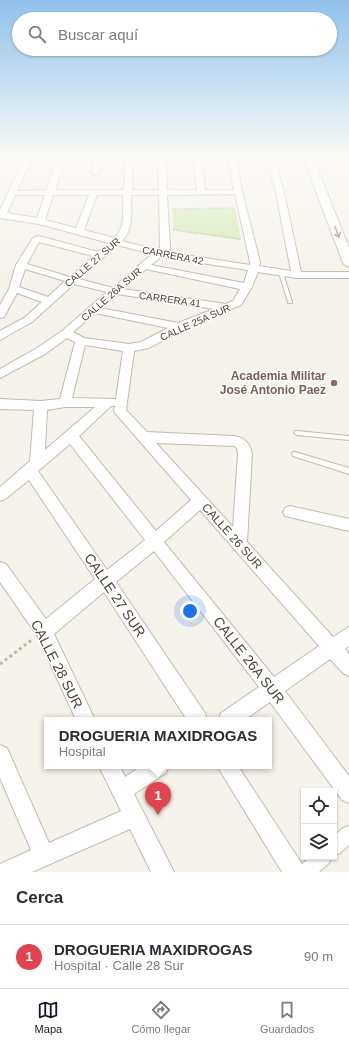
<!DOCTYPE html>
<html lang="es">
<head>
<meta charset="utf-8">
<style>
  :root { --surface:#fff; --page:#f7f7f7; --text:#2b2b33; --muted:#7c7c81; --line:#e1e1e2; --accent:#111827 }
  body { margin:0; font-family:Helvetica,sans-serif; background:var(--page); color:var(--text) }
  .controls { position:absolute; right:12px; bottom:12px; display:grid; overflow:hidden; border-radius:0px; box-shadow:0 1px 3px #0004 }
  .controls button { width:36px; height:36px; display:grid; place-items:center; padding:0; border:0; border-bottom:1px solid var(--line); background:var(--surface); color:var(--text); font:20px sans-serif }
  .you { position:absolute; left:190px; top:611px; width:14px; height:14px; margin:-10px; border:3px solid #fff; border-radius:50%; background:#1a73e8; box-shadow:0 0 0 6px #1a73e833 }
  .badge { display:grid; place-items:center; width:26px; height:26px; border-radius:50%; background:var(--accent); color:#fff; font-size:13px; font-weight:700 }
  .pin { position:absolute; translate:-50% -33px; filter:drop-shadow(0 1px 2px #0008) }
  .pin::after { content:''; position:absolute; top:21px; width:14px; height:12px; background:inherit; clip-path:polygon(0 0,100% 0,50% 100%) }
  .popup { position:absolute; left:44px; top:717px; width:228px; height:52px; box-sizing:border-box; display:grid; place-content:center; border-radius:0px; background:var(--surface); filter:drop-shadow(0 1px 3px #0005); font-size:13px; white-space:nowrap; color:var(--muted) }
  .popup b { font-size:15px; color:var(--text) }
  .popup::after { content:''; position:absolute; left:50%; top:100%; margin-left:-8px; border:8px solid transparent; border-top-color:var(--surface) }
  .list { margin:0; padding:0; list-style:none }
  h2 { display:flex; justify-content:space-between; align-items:center; height:52px; margin:0; padding:0 16px; font-size:17px }
  h2 small { font-size:13px; font-weight:400; color:var(--muted) }
  .list li { display:grid; grid-template-columns:26px 1fr auto; gap:12px; align-items:center; box-sizing:border-box; height:64px; padding:0 16px; border-top:1px solid var(--line) }
  .list b { display:block; font-size:15px; white-space:nowrap }
  .list p { margin:0; font-size:13px; white-space:nowrap; color:var(--muted) }
  .list em { font-size:13px; font-style:normal; color:var(--muted) }
  .icon { flex:none; width:22px; height:22px; fill:none; stroke:currentColor; stroke-width:2; stroke-linecap:round; stroke-linejoin:round }
  .map { position:relative; flex:none; width:349px; height:872px; overflow:hidden }
  .search { position:absolute; background:var(--surface); box-shadow:0 1px 3px #0004; left:12px; right:12px; top:12px; height:44px; display:flex; align-items:center; gap:10px; box-sizing:border-box; padding:0 14px; border-radius:22px; color:var(--muted); font-size:15px }
  .sheet { height:116px; background:var(--surface) }
  nav { display:flex; justify-content:space-around; align-items:center; box-sizing:border-box; height:56px; border-top:1px solid var(--line); background:var(--surface); font-size:11px; color:var(--muted) }
  nav a { display:grid; justify-items:center; gap:2px }
  nav .on { color:var(--accent) }
  .map>svg:first-child { display:block }
  .green { fill:#d2eab5 }
  .lines { fill:none; stroke-linecap:round; stroke-linejoin:round }
  .service-casing { stroke:#c2bbae; stroke-width:2 }
  .pedestrian-casing { stroke:#c2bbae; stroke-width:2 }
  .minor-casing { stroke:#c2bbae; stroke-width:2 }
  .tertiary-casing { stroke:#c2bbae; stroke-width:2 }
  .path-far1 { stroke:#c4b79f; stroke-width:1.5; stroke-dasharray:1.5 1.5; stroke-linecap:butt }
  .path { stroke:#c4b79f; stroke-width:3; stroke-dasharray:3 3; stroke-linecap:butt }
  .service { fill:#fff; fill-rule:evenodd }
  .pedestrian { fill:#fff; fill-rule:evenodd }
  .minor { fill:#fff; fill-rule:evenodd }
  .tertiary { fill:#fff; fill-rule:evenodd }
  .oneway { stroke:#9c9892 }
  .education-dot { fill:#8d6e63; stroke:#fff; stroke-width:1.5 }
  .labels { text-anchor:middle; stroke-width:3; stroke-linejoin:round; paint-order:stroke }
  .far-street-label { font-size:10px; fill:#4b4439; stroke:#fff }
  .education-label { font-size:12px; font-weight:bold; fill:#785e54; stroke:#fff; text-anchor:end }
  .street-label { font-size:12px; fill:#4b4439; stroke:#fff }
  .near-street-label { font-size:14px; fill:#4b4439; stroke:#fff }
</style>
</head>
<body>
<div class="map">
<svg width="349" height="872" viewBox="0 0 349 872">
  <rect width="100%" height="100%" fill="#f6f3ec"/>
  <path class="green" d="M 235,208 L 241,240 L 173,230 L 173,209 Z"/>
  <g class="lines">
    <g class="service-casing">
      <path id="service" d="M 279,272 L 281,272 L 283,273 L 292,302 L 292,303 L 288,303 L 288,302 L 279,273 Z
        M 295,431 L 297,431 L 349,436 L 349,440 L 297,435 L 294,433 Z
        M 293,452 L 295,452 L 349,468 L 349,474 L 293,456 L 292,454 Z"/>
    </g>
    <g class="pedestrian-casing">
      <path id="pedestrian" d="M 349,826 L 349,845 L 340,853 L 334,855 L 334,836 L 343,828 Z
        M 310,857 L 331,857 L 329,863 L 319,872 L 298,872 L 300,866 Z"/>
    </g>
    <g class="minor-casing">
      <path id="minor" d="M 25,157 L 33,157 L 17,191 L 46,190 L 58,157 L 66,157 L 55,190 L 124,190 L 125,157 L 133,157 L 132,190 L 159,190 L 158,157 L 166,157 L 167,190 L 197,190 L 193,157 L 201,157 L 205,190 L 234,190 L 228,157 L 236,157 L 242,192 L 260,262 L 259,266 L 291,271 L 275,188 L 266,157 L 274,157 L 283,188 L 301,272 L 349,272 L 349,278 L 297,278 L 258,272 L 252,287 L 241,305 L 183,329 L 149,348 L 134,351 L 126,410 L 147,432 L 234,436 C 245,438 250,443 252,454 L 247,542 L 333,637 L 349,627 L 349,646 L 345,649 L 349,654 L 349,676 L 343,673 L 330,659 L 285,691 L 349,776 L 349,803 L 342,800 L 270,702 L 244,720 L 219,720 L 221,713 L 259,687 L 154,551 L 116,582 L 205,713 L 207,720 L 187,720 L 104,592 L 54,634 L 95,720 L 76,720 L 38,637 L 0,582 L 0,562 L 6,564 L 46,619 L 95,579 L 29,480 L 5,499 L 0,501 L 0,487 L 30,461 L 34,410 L 0,409 L 0,399 L 41,401 L 60,399 L 75,342 L 67,338 L 45,354 L 0,378 L 0,369 L 37,348 L 62,331 L 107,292 L 74,284 L 32,322 L 0,340 L 0,331 L 24,318 L 42,302 L 17,293 L 4,317 L 0,318 L 0,305 L 9,289 L 16,265 L 33,238 L 39,236 L 98,252 L 109,243 L 39,224 L 0,218 L 0,210 ZM 235,194 L 250,262 L 250,265 L 166,252 L 170,248 L 167,195 ZM 15,195 L 45,195 L 37,218 L 7,213 ZM 53,195 L 89,195 L 76,228 L 45,220 ZM 97,195 L 123,195 C 123,210 126,228 114,238 L 84,230 ZM 131,195 L 159,195 L 160,247 L 157,250 L 122,241 C 134,229 131,210 131,195 ZM 39,242 L 93,256 L 70,277 L 27,264 ZM 117,245 L 152,254 L 113,288 L 79,279 ZM 161,257 L 248,270 L 244,283 L 151,265 ZM 25,269 L 65,281 L 48,297 L 19,287 ZM 146,269 L 240,289 L 233,301 L 226,304 L 123,289 ZM 117,294 L 214,309 L 178,323 L 101,308 ZM 95,313 L 168,328 L 141,342 L 129,344 L 84,338 L 73,332 ZM 85,345 L 123,351 L 116,399 L 72,398 ZM 111,406 L 115,406 L 114,411 L 116,414 L 191,500 L 156,531 L 79,436 ZM 65,407 L 95,407 L 45,450 L 47,410 ZM 156,443 L 234,446 L 237,448 L 238,454 L 233,527 ZM 70,444 L 145,540 L 107,570 L 38,471 ZM 200,510 L 319,646 L 274,677 L 164,542 Z
        M 94,157 L 102,157 L 99,173 L 95,175 L 91,173 Z
        M 344,157 L 349,157 L 349,161 L 346,161 Z
        M 290,506 L 349,519 L 349,531 L 285,516 L 283,512 L 285,508 Z
        M 0,745 L 7,748 L 49,843 L 121,811 L 99,766 L 120,766 L 125,777 L 141,766 L 169,766 L 166,773 L 134,794 L 174,872 L 151,872 L 130,829 L 32,872 L 0,872 L 0,864 L 31,850 L 0,778 Z
        M 217,766 L 238,766 L 302,864 L 305,872 L 282,872 Z"/>
    </g>
    <g class="tertiary-casing">
      <path id="tertiary" d="M 303,157 L 313,157 L 349,248 L 349,267 L 345,265 L 343,263 Z"/>
    </g>
    <path class="path-far1" d="M 172,209 L 234,208
      M 173,230 L 240,239"/>
    <path class="path" d="M 0,664 L 33,639"/>
    <use href="#service" class="service"/>
    <use href="#pedestrian" class="pedestrian"/>
    <use href="#minor" class="minor"/>
    <use href="#tertiary" class="tertiary"/>
  </g>
  <defs><path id="oneway-shaft" d="M-6 0H5M1.5-3L5.5 0L1.5 3" fill="none" stroke-width="1.6" stroke-linecap="round" stroke-linejoin="round"/></defs>
  <use class="oneway" href="#oneway-shaft" transform="translate(337 232) rotate(69)"/>
  <linearGradient id="sky" x2="0" y2="1"><stop stop-color="#8fc1ec"/><stop offset="0.56" stop-color="#fbfaf6"/><stop offset="1" stop-color="#fbfaf6" stop-opacity="0"/></linearGradient>
  <rect width="349" height="279" fill="url(#sky)"/>
  <circle class="education-dot" cx="334" cy="383" r="4"/>
  <g class="labels">
    <g class="far-street-label">
      <text transform="translate(173 255) rotate(11)" y="4">CARRERA 42</text>
      <text transform="translate(92 262) rotate(-41)" y="4">CALLE 27 SUR</text>
      <text transform="translate(111 294) rotate(-41)" y="4">CALLE 26A SUR</text>
      <text transform="translate(170 299) rotate(8)" y="4">CARRERA 41</text>
      <text transform="translate(195 322) rotate(-24)" y="4">CALLE 25A SUR</text>
    </g>
    <g class="education-label">
      <text x="326" y="380">Academia Militar<tspan x="326" dy="14">José Antonio Paez</tspan></text>
    </g>
    <g class="street-label">
      <text transform="translate(232 536) rotate(48)" y="4">CALLE 26 SUR</text>
    </g>
    <g class="near-street-label">
      <text transform="translate(115 595) rotate(56)" y="5">CALLE 27 SUR</text>
      <text transform="translate(249 660) rotate(52)" y="5">CALLE 26A SUR</text>
      <text transform="translate(57 664) rotate(63)" y="5">CALLE 28 SUR</text>
    </g>
  </g>
</svg>
<div class="controls">
<button><svg class="icon" aria-label="locate" viewBox="0 0 24 24"><circle cx="12" cy="12" r="6"/><path d="M12 2v4M12 18v4M2 12h4M18 12h4"/></svg></button>
<button><svg class="icon" aria-label="layers" viewBox="0 0 24 24"><path d="M12 4l9 5-9 5-9-5zM3 14l9 5 9-5"/></svg></button>
</div>
<div class="you"></div>
<div class="pin badge" style="left:158px;top:815px;background:#e0444e">1</div>
<div class="popup"><b>DROGUERIA MAXIDROGAS</b>Hospital</div>
<div class="search"><svg class="icon" aria-label="search" viewBox="0 0 24 24"><circle cx="10" cy="10" r="6"/><path d="M15 15l6 6"/></svg>Buscar aquí</div>
</div>
<section class="sheet">
<h2>Cerca<small></small></h2>
<ul class="list">
<li><span class="badge" style="background:#e0444e">1</span><div><b>DROGUERIA MAXIDROGAS</b><p>Hospital · Calle 28 Sur</p></div><em>90 m</em></li>
</ul>
</section>
<nav>
<a class="on"><svg class="icon" aria-label="map" viewBox="0 0 24 24"><path d="M3 6l6-2 6 2 6-2v14l-6 2-6-2-6 2zM9 4v14M15 6v14"/></svg>Mapa</a>
<a><svg class="icon" aria-label="directions" viewBox="0 0 24 24"><path d="M12 3l9 9-9 9-9-9zM9 14v-3h6M13 9l2 2-2 2"/></svg>Cómo llegar</a>
<a><svg class="icon" aria-label="saved" viewBox="0 0 24 24"><path d="M7 4h10v16l-5-4-5 4z"/></svg>Guardados</a>
</nav>
</body>
</html>
